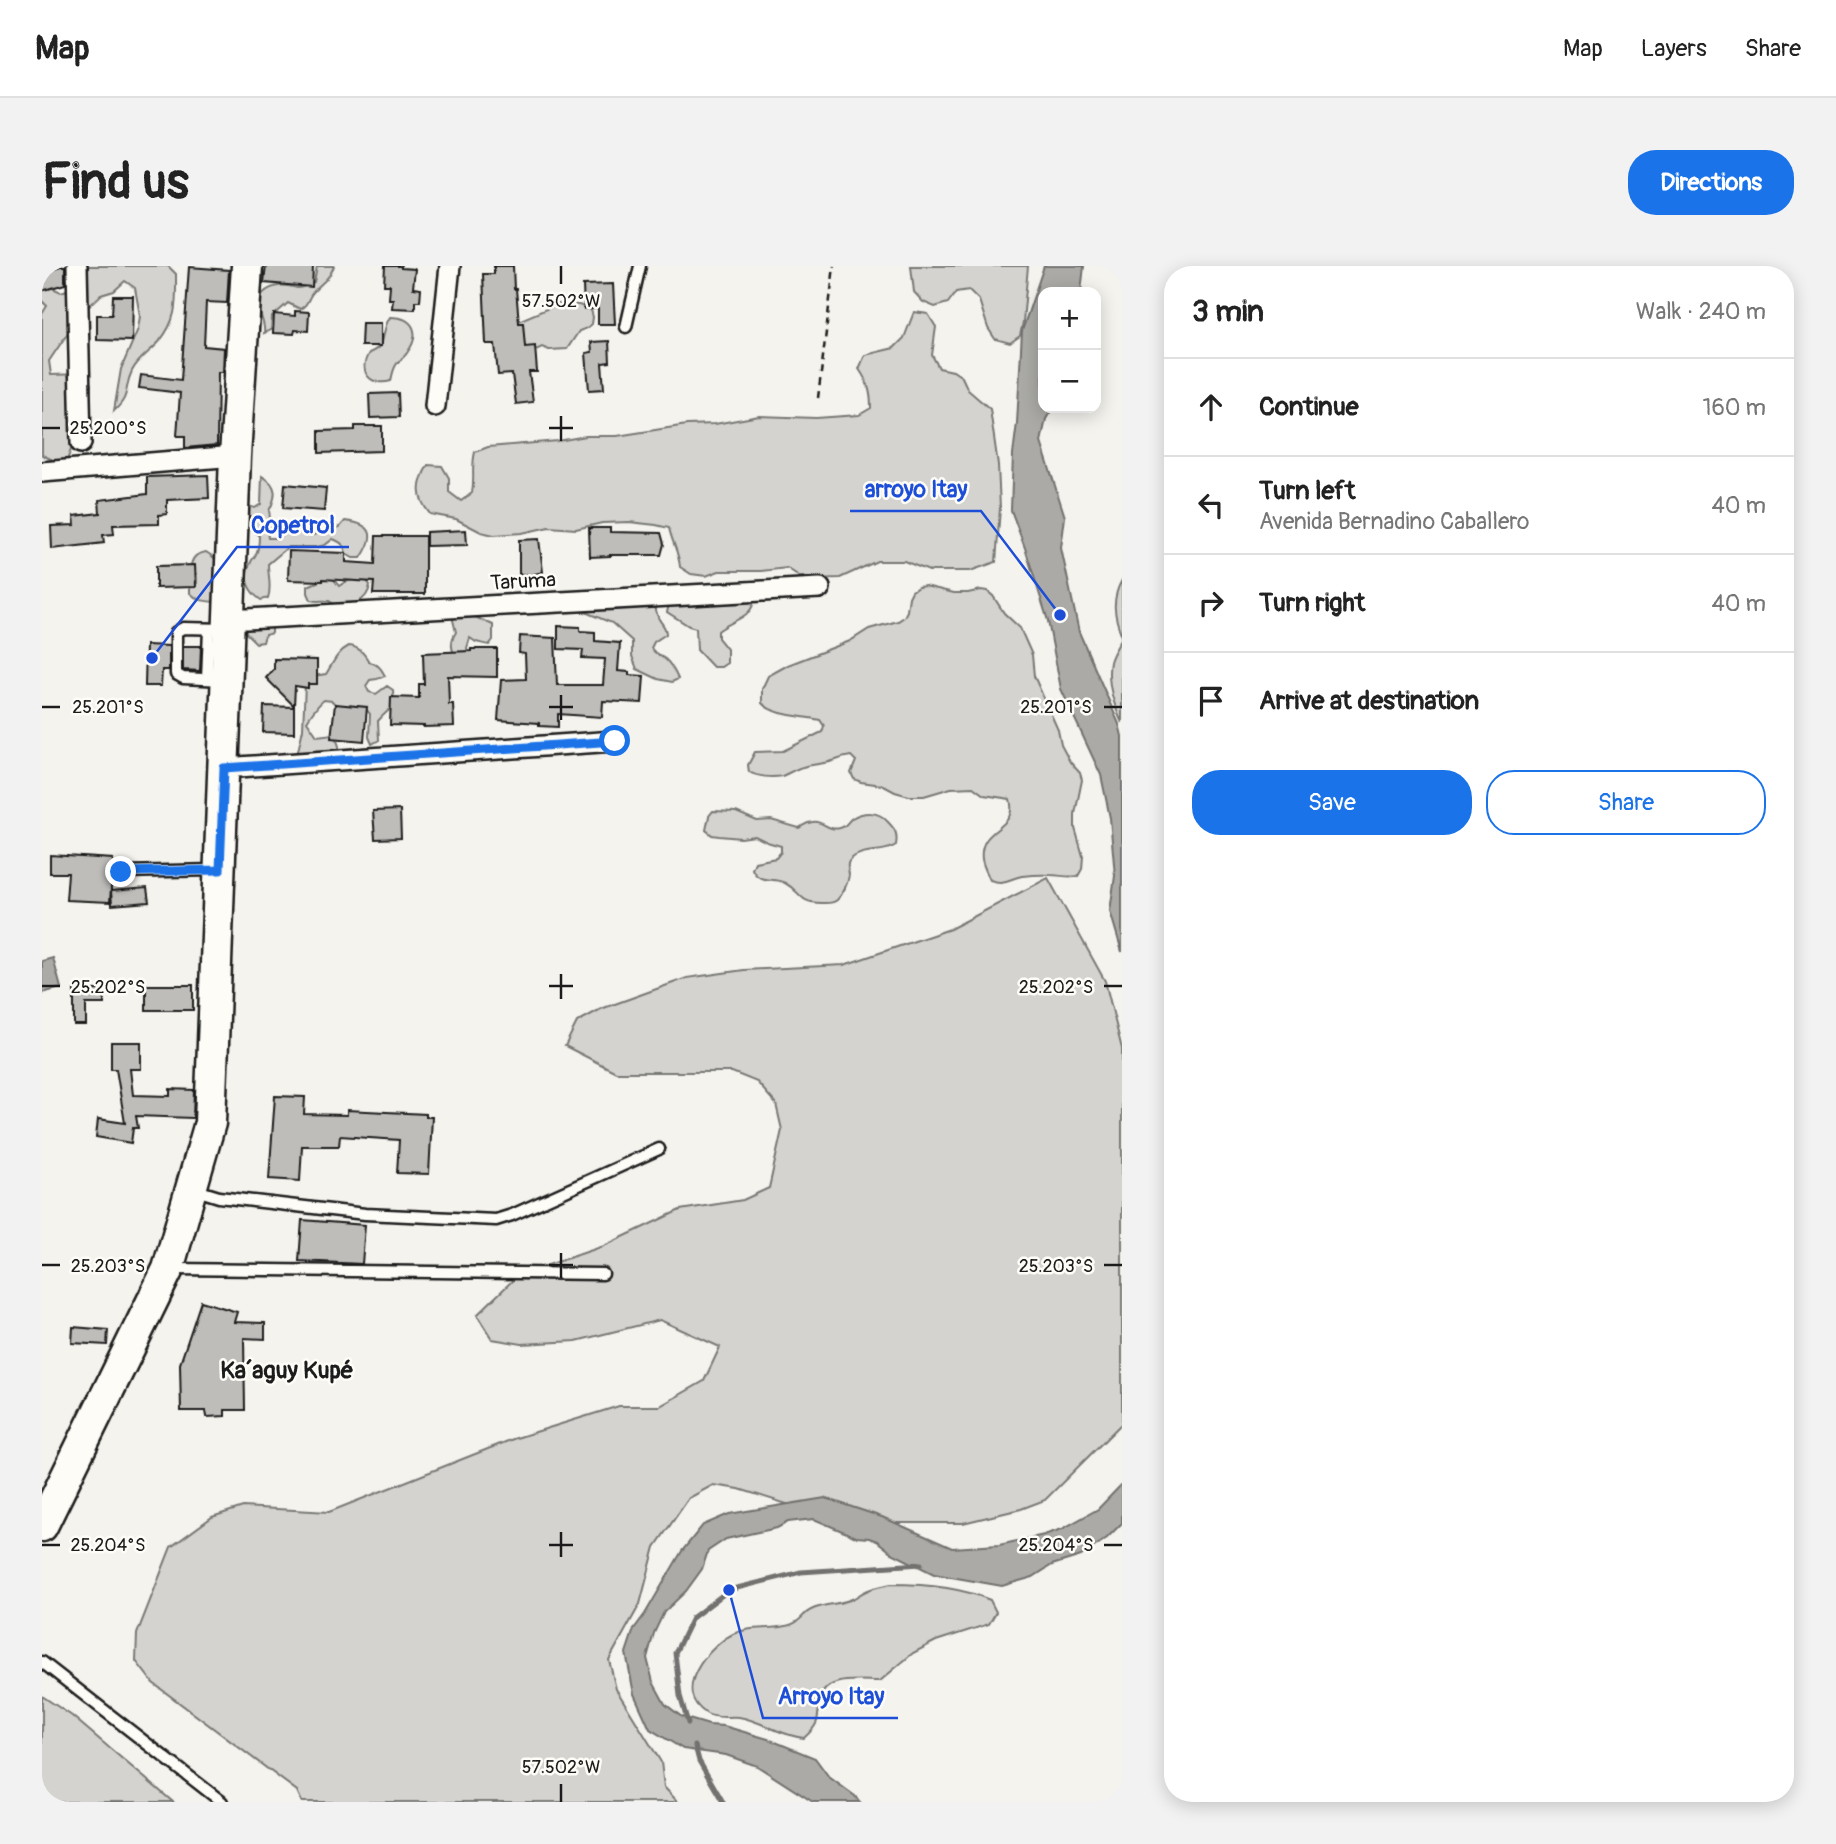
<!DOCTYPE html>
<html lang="en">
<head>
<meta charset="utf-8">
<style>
  :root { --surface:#fff; --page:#f2f2f2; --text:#222; --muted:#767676; --line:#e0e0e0; --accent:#1a73e8 }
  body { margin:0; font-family:Pangolin,sans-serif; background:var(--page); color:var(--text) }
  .controls { position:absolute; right:21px; top:21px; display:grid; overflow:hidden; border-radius:14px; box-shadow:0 4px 18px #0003 }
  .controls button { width:63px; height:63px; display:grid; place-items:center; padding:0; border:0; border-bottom:2px solid var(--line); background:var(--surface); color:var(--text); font:35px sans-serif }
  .stop { position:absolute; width:21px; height:21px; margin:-16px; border:5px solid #1a73e8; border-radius:50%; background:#fff }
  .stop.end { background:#1a73e8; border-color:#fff; box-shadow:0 2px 7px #0008 }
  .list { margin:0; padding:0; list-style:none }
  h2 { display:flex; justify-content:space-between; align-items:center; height:91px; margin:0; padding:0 28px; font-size:30px }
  h2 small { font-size:23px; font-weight:400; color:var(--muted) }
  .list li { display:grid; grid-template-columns:46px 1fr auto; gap:21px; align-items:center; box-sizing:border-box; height:98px; padding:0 28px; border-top:2px solid var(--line) }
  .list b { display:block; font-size:26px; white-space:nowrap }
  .list p { margin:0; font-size:23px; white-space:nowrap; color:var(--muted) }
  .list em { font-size:23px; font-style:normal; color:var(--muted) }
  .actions { display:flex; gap:14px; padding:21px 28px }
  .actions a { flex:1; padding:16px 0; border:2px solid var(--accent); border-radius:28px; text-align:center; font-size:24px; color:var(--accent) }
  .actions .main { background:var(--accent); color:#fff }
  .icon { flex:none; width:38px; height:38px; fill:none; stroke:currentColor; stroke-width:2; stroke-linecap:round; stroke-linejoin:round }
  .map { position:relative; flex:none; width:1080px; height:1536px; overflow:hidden; border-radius:28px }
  header { display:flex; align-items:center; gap:42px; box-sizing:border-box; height:98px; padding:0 35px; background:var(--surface); border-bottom:2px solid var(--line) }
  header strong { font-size:33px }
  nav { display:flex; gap:38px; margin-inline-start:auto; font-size:24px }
  .intro { display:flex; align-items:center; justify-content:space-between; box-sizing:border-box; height:168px; padding:0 42px }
  h1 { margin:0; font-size:49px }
  .button { padding:18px 32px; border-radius:28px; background:var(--accent); color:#fff; font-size:24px; font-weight:700 }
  main { display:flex; gap:42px; padding:0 42px }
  aside { flex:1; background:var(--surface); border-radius:28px; box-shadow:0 4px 18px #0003 }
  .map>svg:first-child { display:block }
  .green { fill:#d4d3cf; stroke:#787876; stroke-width:2 }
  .water { fill:#abaaa6; stroke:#72716f; stroke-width:2 }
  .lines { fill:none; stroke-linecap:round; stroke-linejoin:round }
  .stream { stroke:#72716f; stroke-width:5 }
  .building { fill:#bebdba; stroke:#1c1c1c; stroke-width:2 }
  .lane-casing { stroke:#1c1c1c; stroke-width:15 }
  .street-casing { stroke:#1c1c1c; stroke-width:24 }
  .primary-casing { stroke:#1c1c1c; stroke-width:35 }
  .path { stroke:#1c1c1c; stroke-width:2.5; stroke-dasharray:7 5; stroke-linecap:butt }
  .lane { stroke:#fdfcf7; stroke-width:10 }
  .street { stroke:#fdfcf7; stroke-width:19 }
  .primary { stroke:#fdfcf7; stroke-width:30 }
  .route { stroke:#1a73e8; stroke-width:9 }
  .ticks { fill:none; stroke:#1c1c1c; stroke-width:2.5 }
  .labels { text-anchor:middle; stroke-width:5; stroke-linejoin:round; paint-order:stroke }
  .street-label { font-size:21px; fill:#1c1c1c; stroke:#fdfcf7 }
  .quarter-label { font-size:24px; font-weight:bold; fill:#1c1c1c; stroke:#fdfcf7 }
  .ticks-label { font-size:18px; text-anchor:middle; fill:#1c1c1c; stroke:#fdfcf7; stroke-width:5; stroke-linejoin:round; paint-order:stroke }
  .leader { fill:none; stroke:#1d4ed8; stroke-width:2.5 }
  .callout-dot { fill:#1d4ed8; stroke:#fdfcf7; stroke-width:2.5 }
  .callout-label { font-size:23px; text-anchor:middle; font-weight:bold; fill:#1d4ed8; stroke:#fdfcf7; stroke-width:5; stroke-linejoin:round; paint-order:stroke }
</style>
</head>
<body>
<header>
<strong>Map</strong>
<nav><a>Map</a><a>Layers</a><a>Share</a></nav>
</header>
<div class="intro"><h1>Find us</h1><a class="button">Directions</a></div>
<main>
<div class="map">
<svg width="1080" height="1536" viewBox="0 0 1080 1536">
  <rect width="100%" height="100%" fill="#f4f3ee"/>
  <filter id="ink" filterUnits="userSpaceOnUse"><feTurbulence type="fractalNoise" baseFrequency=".0143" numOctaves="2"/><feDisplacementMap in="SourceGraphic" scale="14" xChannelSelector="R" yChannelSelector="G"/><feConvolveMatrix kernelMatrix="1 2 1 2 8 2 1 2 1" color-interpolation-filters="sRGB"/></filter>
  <g filter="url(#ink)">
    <path class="green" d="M 46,0 L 126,0 L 134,8 C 134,36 136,53 117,76 C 108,86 96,93 90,105 C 81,123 90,128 72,145 L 79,103 L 96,63 L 98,50 L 93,22 L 83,15 L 72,25 L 59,29 L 38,49 L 7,95 L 9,109 L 38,108 L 49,118 L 45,161 L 34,170 L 24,197 L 11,194 L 0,189 L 0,48 L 5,40 L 0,35 L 0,2 L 6,20 L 19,26 L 46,17 Z
      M 275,0 L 292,0 C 286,16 277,17 269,29 C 265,36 265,39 258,43 L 246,37 L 230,51 L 229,64 L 222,67 C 224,56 214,45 217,34 C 221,23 235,18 245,20 C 249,20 253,22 256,22 C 261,22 267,18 272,16 Z
      M 869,0 L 986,0 L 981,56 L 978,70 L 968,77 L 953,73 L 946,62 L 937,34 L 927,24 L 914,26 L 906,37 L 893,41 L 881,36 L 872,26 Z
      M 516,38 L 537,39 L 549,44 L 551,51 L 550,58 L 545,62 L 537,65 L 525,83 L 507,84 L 500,81 L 481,90 L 476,55 Z
      M 872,46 L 886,48 L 894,61 L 890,89 L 897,102 L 911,105 L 920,111 L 926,124 L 948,143 L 956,199 L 958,242 L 954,296 L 928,305 L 887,305 L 862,295 L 835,295 L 798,312 L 770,313 L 757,310 L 745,302 L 719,305 L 677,305 L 664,310 L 649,308 L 638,301 C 637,287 630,276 627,262 L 614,259 L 587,256 L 560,257 L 534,263 L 507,261 L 480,267 L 452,269 L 439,266 L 414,253 L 388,248 C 374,231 375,218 386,199 L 400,200 L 407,212 L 407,226 L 419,235 L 430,227 C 433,211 429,202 433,186 L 446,181 L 516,175 L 544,170 L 575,170 L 645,159 L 673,158 L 717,150 L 774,152 L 817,149 L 829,142 C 829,126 826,116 817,103 L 823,89 L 852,82 L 862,72 Z
      M 348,51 C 373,51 379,68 365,87 C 362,92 357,94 354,99 C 351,104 350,110 349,115 C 329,121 315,106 327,87 C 348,78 337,68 348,51 Z
      M 220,210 C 236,219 235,230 227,245 C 230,254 224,262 226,272 L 233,272 C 242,263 249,255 263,258 L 266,264 L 272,269 L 298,261 L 303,255 C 332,258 334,270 319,292 L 311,292 L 304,288 C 303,279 299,276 291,273 L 283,279 L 275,281 L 246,281 L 226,298 C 226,310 230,321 226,332 L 219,334 C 207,326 200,312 208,298 C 211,291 211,294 214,288 C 217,282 217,276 217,270 L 207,260 L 203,246 L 206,240 L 213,242 L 219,238 Z
      M 164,286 L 170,290 L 176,296 L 173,336 C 162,335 156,335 148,327 L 148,320 L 155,317 L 155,311 L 149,299 C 151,290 155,288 164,286 Z
      M 289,310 L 297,320 C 306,313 313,313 324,314 L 328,319 C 326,336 307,343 292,338 C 290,337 289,336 287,335 C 280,334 276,336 269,334 L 266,327 L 266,320 Z
      M 1080,314 L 1080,457 C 1072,439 1064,416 1068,396 C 1070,387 1077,379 1080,370 C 1072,351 1069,333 1080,314 Z
      M 883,320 L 912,327 L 926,327 L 939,324 L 945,325 L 951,330 L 962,347 L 978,362 L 990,389 L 992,410 L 1016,464 L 1019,479 L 1028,496 L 1038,507 L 1040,514 L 1033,548 L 1033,562 L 1041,590 L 1040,603 L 1036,610 C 1026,612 1018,609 1008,609 C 999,608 989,609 980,610 C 966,613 963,619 948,614 C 945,607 941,600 940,593 C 936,560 977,565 968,533 L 942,529 L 931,521 L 909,522 L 882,530 L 867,530 L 853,526 L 840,519 L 819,516 L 812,513 L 809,507 L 814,495 L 809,490 C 799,491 792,496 782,497 C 773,499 764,499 755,503 C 750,505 745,508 740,510 C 730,512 716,511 707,506 L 706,499 L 713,486 L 741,485 L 780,466 L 782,460 L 778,454 C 762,450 731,450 720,437 L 720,423 L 726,410 L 746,399 L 808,375 L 827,363 L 856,355 L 862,351 L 865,345 L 867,331 L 870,325 L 876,321 Z
      M 711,329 C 716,350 690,354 676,365 L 676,372 L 685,383 L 685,397 L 679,401 L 671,401 L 655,384 L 654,362 L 647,360 L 625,346 L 629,332 Z
      M 611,337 C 614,342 614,345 616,351 C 619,358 624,360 624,368 L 612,376 L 609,382 C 613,388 617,389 623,393 C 629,398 633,406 636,413 L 630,416 L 616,413 L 595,403 L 590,390 L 590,375 L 570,357 L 543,346 L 542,339 Z
      M 424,347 L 451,359 L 451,374 L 447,379 L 434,376 L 428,372 L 425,382 L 426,393 L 414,394 C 410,383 407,377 414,366 L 410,350 Z
      M 230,359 L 230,367 L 223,369 L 221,376 L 214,377 L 204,367 L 203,360 Z
      M 307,380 C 317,381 322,387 327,396 C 336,398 339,402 343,410 L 335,413 L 328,414 L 324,420 L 327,426 L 334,428 L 345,420 L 351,424 C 352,446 349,440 336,455 L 337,474 L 330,478 L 327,471 L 328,448 L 324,443 L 295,440 L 290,435 L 282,434 C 276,438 269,449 265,455 L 275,470 L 291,468 C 301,483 298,487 291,502 L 277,506 L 269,505 L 256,485 L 261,463 L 263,418 L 265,411 L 284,408 C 291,397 295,386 307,380 Z
      M 671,545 L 694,546 L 715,555 L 729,554 L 757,562 C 780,546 781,566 798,562 C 804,561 806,555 810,552 C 822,545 837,545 845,555 C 853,563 856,567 854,579 C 841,588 826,582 813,590 C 810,592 806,595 806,598 C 805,602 807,606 807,609 C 806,617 801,628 795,634 C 790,638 785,637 779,637 C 756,637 760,626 743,617 C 730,610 718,619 710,603 L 713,596 L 734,592 L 739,586 L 739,580 L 725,576 L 713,570 L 699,572 L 677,570 L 670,569 L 664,564 L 667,550 Z
      M 1006,612 L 1063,715 L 1080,783 L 1080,1157 L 1003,1234 L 979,1243 L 921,1257 L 806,1257 L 697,1223 L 671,1219 L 647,1232 L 613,1281 L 598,1338 L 567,1394 L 574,1423 L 619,1496 L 622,1521 L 636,1536 L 260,1536 L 255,1525 L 111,1417 L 94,1395 L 95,1368 L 129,1281 L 170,1251 L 201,1241 L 287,1246 L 471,1173 L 577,1140 L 618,1140 L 662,1115 L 678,1081 L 618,1054 L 534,1075 L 480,1078 L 450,1073 L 435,1049 L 476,1009 L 562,980 L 638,944 L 701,934 L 727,922 L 740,864 L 734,838 L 715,816 L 690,806 L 574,806 L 523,780 L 535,756 L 559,743 L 645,712 L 702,704 L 802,699 L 908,663 Z
      M 849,1318 C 882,1318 918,1321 948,1334 L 954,1346 L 947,1358 L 894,1375 L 871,1387 L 838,1415 C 817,1415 780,1408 777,1438 C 776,1456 776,1459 762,1472 C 739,1470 720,1455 697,1451 C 687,1450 674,1453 665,1448 C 628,1425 666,1381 691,1368 C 709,1359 729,1365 748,1359 C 760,1355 760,1348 769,1344 C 782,1337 797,1339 810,1333 C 815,1331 819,1327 824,1325 C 832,1321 840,1320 849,1318 Z
      M 0,1430 L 30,1450 L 131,1536 L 0,1536 Z"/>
    <path class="water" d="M 1002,0 L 1042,0 L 1039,26 L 1001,26 L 1001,142 L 1011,142 L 1004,153 L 999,176 L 1023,251 L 1019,282 L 1037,366 L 1077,458 L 1080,470 L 1080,686 L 1068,645 L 1073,610 L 1068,552 L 1059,509 L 1019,423 L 1006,355 L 983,282 L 969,244 L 971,188 L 975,157 L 980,65 Z
      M 11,692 L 19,722 L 0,727 L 0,695 Z
      M 1080,1218 L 1080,1257 L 1065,1272 L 1039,1290 L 1010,1299 L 991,1311 L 960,1320 L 892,1308 L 850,1287 L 835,1275 L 827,1272 L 814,1271 L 772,1253 L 746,1256 L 735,1262 L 684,1273 L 666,1285 L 660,1303 L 644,1325 L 622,1346 L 612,1367 L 605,1392 L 611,1416 L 623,1438 L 640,1451 L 667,1459 L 682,1460 L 726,1473 L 773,1492 L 787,1511 L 813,1530 L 818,1536 L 771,1536 L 715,1500 L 684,1489 L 641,1483 L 608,1463 L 592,1428 L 584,1387 L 592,1363 L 603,1348 L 640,1285 L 661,1259 L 687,1248 L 783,1232 L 840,1251 L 910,1282 L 957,1279 L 1002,1269 L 1020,1263 L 1056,1243 Z"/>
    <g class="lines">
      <path class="stream" d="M 646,1457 L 638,1430 L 633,1387 L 650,1352 L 687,1324 L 759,1306 L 879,1298
        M 653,1480 L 657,1495 L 681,1536"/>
    </g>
    <path class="building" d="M 19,0 L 23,0 L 23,18 L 0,25 L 0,5 Z
      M 224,0 L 271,0 L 270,21 L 222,17 Z
      M 343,0 L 359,0 L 359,2 L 373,3 L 371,22 L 379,23 L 378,35 L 373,35 L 373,43 L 350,42 L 351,33 L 347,33 L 348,19 L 342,19 Z
      M 452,0 L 471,0 L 472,23 L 474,23 L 477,57 L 481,57 L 483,81 L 493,80 L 495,106 L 487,106 L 491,136 L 474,138 L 470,108 L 456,109 L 453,78 L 444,78 L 441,8 L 452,8 Z
      M 147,1 L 187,4 L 185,37 L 164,36 L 162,80 L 182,82 L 181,106 L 176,106 L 175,179 L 143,182 L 143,170 L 135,170 L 138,127 L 97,122 L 99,109 L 139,114 Z
      M 571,18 L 573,58 L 556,58 L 556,43 L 542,43 L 541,19 Z
      M 71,30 L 91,30 L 90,75 L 55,74 L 55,49 L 70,49 Z
      M 253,45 L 267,46 L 266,65 L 253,64 L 252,68 L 231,67 L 232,48 L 253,50 Z
      M 320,57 L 339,57 L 339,80 L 319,80 Z
      M 567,75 L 568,96 L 560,97 L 562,123 L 547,124 L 544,87 L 550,86 L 549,76 Z
      M 356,127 L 357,151 L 328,152 L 327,128 Z
      M 313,160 L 340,160 L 340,185 L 277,187 L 277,165 L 313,164 Z
      M 166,209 L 167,232 L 125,234 L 125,248 L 117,249 L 117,258 L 71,259 L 72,268 L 61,269 L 62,277 L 10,283 L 9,260 L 33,259 L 32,250 L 58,247 L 57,234 L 105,228 L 105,211 Z
      M 243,218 L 284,222 L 282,245 L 241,242 Z
      M 547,262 L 568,262 L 568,266 L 619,267 L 622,278 L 619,289 L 568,289 L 568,290 L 548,291 Z
      M 424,264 L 425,279 L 384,280 L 384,266 Z
      M 334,270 L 383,270 L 383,328 L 331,328 L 332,316 L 281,313 L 281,315 L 246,314 L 247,285 L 304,287 L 304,296 L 333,298 Z
      M 497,273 L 501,306 L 489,309 L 477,308 L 477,274 Z
      M 153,299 L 154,321 L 114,322 L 114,300 Z
      M 516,360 L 538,361 L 538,365 L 553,366 L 553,375 L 578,377 L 576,405 L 587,406 L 587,409 L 602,410 L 600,437 L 561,435 L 560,451 L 516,448 L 516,461 L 497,460 L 497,457 L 456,454 L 459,414 L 484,413 L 483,388 L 477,387 L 478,370 L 513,372 L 515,419 L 561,419 L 563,393 L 540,392 L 541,384 L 516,383 Z
      M 104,379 L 127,380 L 127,404 L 120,404 L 119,420 L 103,420 Z
      M 141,380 L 159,380 L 158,405 L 141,404 Z
      M 429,383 L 455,383 L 455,411 L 406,410 L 407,438 L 411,438 L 412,460 L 382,461 L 382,460 L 348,459 L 349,431 L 377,432 L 377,418 L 382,418 L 381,387 L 429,385 Z
      M 232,393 L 275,394 L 275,418 L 266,418 L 266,422 L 253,420 L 252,440 L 224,412 L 232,403 Z
      M 293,438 L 325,441 L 322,475 L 289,472 Z
      M 222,440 L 252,441 L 252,467 L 221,466 Z
      M 358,544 L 359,572 L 333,573 L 331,545 Z
      M 8,589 L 71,593 L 68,636 L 24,634 L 26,607 L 8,607 Z
      M 105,622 L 107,636 L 70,639 L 69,625 Z
      M 104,719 L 151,719 L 151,744 L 104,744 Z
      M 32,724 L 62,724 L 62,738 L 44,738 L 44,759 L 32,759 Z
      M 69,776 L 99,776 L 99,803 L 88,803 L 91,829 L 128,830 L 128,823 L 152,824 L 151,852 L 94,850 L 96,862 L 91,862 L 89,877 L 54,871 L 56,853 L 83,857 L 74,803 L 69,803 Z
      M 233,830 L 263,831 L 262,848 L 305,849 L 305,844 L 384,848 L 384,851 L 390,851 L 387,908 L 355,907 L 357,874 L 298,870 L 297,880 L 260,880 L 258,915 L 227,913 Z
      M 260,954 L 323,959 L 320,998 L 257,995 Z
      M 159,1035 L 195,1046 L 192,1056 L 223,1057 L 223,1073 L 202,1072 L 203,1144 L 183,1144 L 183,1150 L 165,1151 L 164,1145 L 139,1145 L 138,1098 Z
      M 31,1061 L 66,1064 L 65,1079 L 30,1077 Z"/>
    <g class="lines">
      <g class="lane-casing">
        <path id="lane" d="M 584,61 L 598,0
          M 165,413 L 167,363
          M 181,414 L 141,412 L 134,408 L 134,366 L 141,362 L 184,363
          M 79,606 L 173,604
          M 151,923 L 177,931 L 323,948 L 454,954 L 470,949 L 617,883
          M 131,1003 L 561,1008
          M 0,1396 L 180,1536"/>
      </g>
      <g class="street-casing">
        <path id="street" d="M 35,0 L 39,177
          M 393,140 L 408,0
          M 0,206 L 193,190
          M 187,354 L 778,322
          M 182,502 L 573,475"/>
      </g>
      <g class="primary-casing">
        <path id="primary" d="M 0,1260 L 126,1003 L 168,857 L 193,190 L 205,0"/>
      </g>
      <path class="path" d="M 776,132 L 792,0"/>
      <use href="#lane" class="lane"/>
      <use href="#street" class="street"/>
      <use href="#primary" class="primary"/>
    </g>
  </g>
  <g class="lines" filter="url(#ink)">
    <path class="route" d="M 79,606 L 178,604 L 182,502 L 573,475"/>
  </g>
  <path class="ticks" d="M 519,0 L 519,18M 519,150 L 519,175M 0,162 L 18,162M 507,162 L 531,162M 519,429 L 519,454M 0,441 L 18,441M 507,441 L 531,441M 1062,441 L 1080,441M 519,708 L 519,733M 0,720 L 18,720M 507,720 L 531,720M 1062,720 L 1080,720M 519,987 L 519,1012M 0,999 L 18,999M 507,999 L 531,999M 1062,999 L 1080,999M 519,1266 L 519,1291M 0,1279 L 18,1279M 507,1279 L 531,1279M 1062,1279 L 1080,1279M 519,1518 L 519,1536"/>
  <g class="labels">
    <g class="street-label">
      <text transform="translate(481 315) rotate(-3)" y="7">Taruma</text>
    </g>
    <g class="quarter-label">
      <text x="245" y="1112">Ka´aguy Kupé</text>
    </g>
  </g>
  <g class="ticks-label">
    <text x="519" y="41">57.502°W</text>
    <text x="66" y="168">25.200°S</text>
    <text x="66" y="447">25.201°S</text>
    <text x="1014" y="447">25.201°S</text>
    <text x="66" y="727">25.202°S</text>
    <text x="1014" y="727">25.202°S</text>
    <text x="66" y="1006">25.203°S</text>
    <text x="1014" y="1006">25.203°S</text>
    <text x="66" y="1285">25.204°S</text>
    <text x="1014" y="1285">25.204°S</text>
    <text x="519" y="1507">57.502°W</text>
  </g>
  <path class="leader" d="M1018 349L939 245H808M110 392L195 281H307M687 1324L721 1452H856"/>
  <g class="callout-dot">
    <circle cx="1018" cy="349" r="7"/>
    <circle cx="110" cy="392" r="7"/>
    <circle cx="687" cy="1324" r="7"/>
  </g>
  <g class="callout-label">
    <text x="874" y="231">arroyo Itay</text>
    <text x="251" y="267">Copetrol</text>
    <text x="789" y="1438">Arroyo Itay</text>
  </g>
</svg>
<div class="controls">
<button>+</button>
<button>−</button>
</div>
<div class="stop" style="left:573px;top:475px"></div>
<div class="stop end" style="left:79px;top:606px"></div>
</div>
<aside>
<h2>3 min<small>Walk · 240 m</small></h2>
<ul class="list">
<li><svg class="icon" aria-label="ahead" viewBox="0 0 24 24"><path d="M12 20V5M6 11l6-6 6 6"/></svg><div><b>Continue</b></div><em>160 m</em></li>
<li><svg class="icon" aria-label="left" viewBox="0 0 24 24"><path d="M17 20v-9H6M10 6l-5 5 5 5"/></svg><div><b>Turn left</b><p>Avenida Bernadino Caballero</p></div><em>40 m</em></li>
<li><svg class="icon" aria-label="right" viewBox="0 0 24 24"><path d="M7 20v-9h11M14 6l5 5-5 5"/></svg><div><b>Turn right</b></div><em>40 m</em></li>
<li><svg class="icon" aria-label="arrive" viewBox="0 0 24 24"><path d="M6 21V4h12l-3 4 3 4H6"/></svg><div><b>Arrive at destination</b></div></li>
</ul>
<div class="actions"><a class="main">Save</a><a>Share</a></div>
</aside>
</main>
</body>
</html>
